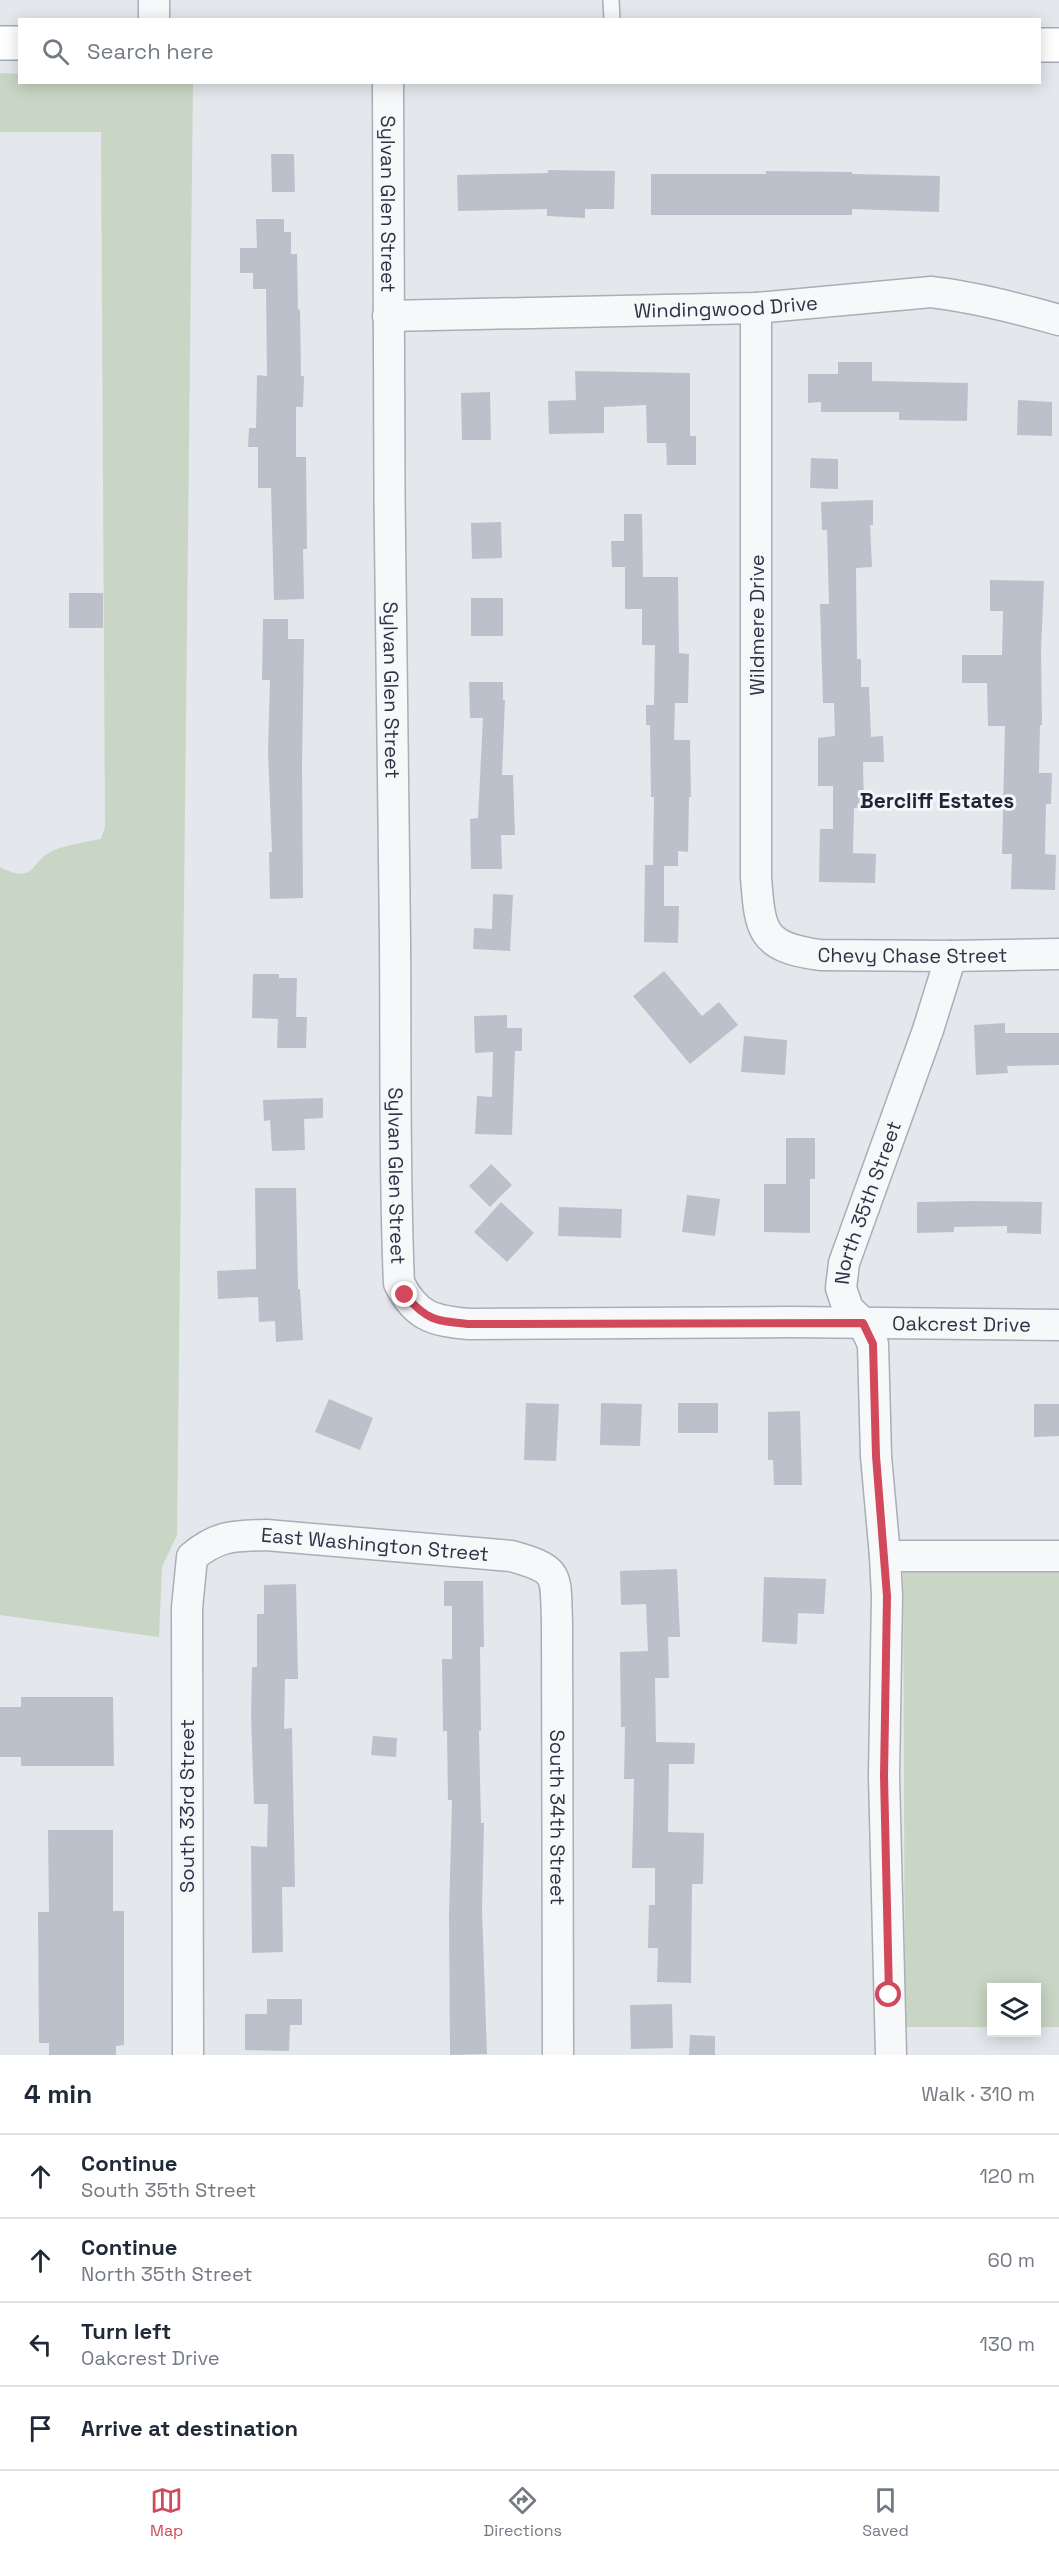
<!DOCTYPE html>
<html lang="en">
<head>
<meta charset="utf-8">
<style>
  :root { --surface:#fff; --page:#f2f2f3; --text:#1f2937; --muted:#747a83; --line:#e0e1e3; --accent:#d1495b }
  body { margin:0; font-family:"Space Grotesk",sans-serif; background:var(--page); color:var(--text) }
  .controls { position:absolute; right:18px; bottom:18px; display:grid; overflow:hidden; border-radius:0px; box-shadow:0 3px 15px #0003 }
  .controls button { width:54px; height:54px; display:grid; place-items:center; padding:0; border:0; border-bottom:2px solid var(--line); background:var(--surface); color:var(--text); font:30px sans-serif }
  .stop { position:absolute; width:18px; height:18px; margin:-14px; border:4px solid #d1495b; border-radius:50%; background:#fff }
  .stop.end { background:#d1495b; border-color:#fff; box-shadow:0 2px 6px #0008 }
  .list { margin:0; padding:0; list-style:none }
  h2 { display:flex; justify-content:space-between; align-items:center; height:78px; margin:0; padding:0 24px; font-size:26px }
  h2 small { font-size:20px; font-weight:400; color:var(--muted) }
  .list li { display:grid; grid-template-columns:39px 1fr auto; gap:18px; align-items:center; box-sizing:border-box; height:84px; padding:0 24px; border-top:2px solid var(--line) }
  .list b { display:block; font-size:22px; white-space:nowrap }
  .list p { margin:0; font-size:20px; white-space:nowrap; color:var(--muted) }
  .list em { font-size:20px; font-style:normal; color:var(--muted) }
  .icon { flex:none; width:33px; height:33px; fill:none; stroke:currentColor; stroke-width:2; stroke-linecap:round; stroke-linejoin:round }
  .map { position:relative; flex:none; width:1059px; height:2055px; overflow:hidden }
  .search { position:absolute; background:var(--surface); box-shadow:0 3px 15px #0003; left:18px; right:18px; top:18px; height:66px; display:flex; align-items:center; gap:15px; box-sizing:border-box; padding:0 21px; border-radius:0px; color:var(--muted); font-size:22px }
  .sheet { height:414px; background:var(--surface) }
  nav { display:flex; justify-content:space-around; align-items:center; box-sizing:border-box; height:84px; border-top:2px solid var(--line); background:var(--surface); font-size:16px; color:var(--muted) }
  nav a { display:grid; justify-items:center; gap:3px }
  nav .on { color:var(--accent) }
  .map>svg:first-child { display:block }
  .green { fill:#c9d6c5 }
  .building { fill:#bbc0ca }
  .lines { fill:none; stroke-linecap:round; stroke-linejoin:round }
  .lane-casing { stroke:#a9aeb7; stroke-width:18 }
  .street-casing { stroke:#a9aeb7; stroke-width:33 }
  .primary-casing { stroke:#a3abb8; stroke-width:36 }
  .lane { stroke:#f7f8fa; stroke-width:15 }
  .street { stroke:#f7f8fa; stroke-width:30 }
  .primary { stroke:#fff; stroke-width:33 }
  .route { stroke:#d1495b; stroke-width:8 }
  .labels { text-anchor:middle; stroke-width:6; stroke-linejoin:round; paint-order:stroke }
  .street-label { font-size:20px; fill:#2b3445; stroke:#f4f6f9 }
  .neighbourhood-label { font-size:21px; font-weight:bold; fill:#1d2536; stroke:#f4f6f9 }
</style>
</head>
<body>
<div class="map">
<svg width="1059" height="2055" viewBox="0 0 1059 2055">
  <rect width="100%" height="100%" fill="#e4e7ec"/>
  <path class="green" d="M 0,73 L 19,74 L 20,82 L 193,83 L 177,1535 L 162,1567 L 159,1637 L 0,1615 L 0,867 C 38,886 28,860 55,850 C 69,844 86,842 101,839 L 105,827 L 101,132 L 0,132 Z
    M 903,1562 L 1059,1562 L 1059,2027 L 1037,2027 L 1036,1988 L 992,1988 L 991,2027 L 905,2027 Z"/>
  <path class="building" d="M 271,154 L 294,154 L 295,192 L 272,192 Z
    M 548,170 L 615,171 L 614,209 L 585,209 L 585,218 L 547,216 L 547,209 L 458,211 L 457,175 L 548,173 Z
    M 766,171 L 852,172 L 852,174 L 940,176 L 939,212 L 852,209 L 852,215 L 651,215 L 651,174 L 766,174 Z
    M 256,219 L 284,219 L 284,232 L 291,232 L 291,254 L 297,254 L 298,310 L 300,309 L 301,376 L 304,376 L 303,407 L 296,407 L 296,457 L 306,457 L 307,549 L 303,549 L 304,599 L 274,600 L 271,488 L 258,488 L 258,447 L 248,447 L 249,428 L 256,428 L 257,375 L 267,376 L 266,289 L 253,289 L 253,273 L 240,273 L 240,248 L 257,248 Z
    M 838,362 L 872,362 L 872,381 L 968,383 L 967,421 L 899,420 L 899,412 L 821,412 L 821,402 L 808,403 L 808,374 L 838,374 Z
    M 575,371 L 690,373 L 690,436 L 696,436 L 696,465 L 667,465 L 666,443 L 647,443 L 646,405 L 604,407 L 604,433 L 549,434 L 548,401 L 576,400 Z
    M 490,392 L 491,440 L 462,440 L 461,393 Z
    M 1018,400 L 1052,402 L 1052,436 L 1017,435 Z
    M 811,458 L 838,459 L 838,489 L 810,488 Z
    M 873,500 L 873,525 L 870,525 L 872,567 L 856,568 L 857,659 L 861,659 L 861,687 L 869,687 L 871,737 L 883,736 L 884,762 L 863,762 L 864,808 L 854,808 L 853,853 L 876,854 L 875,883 L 819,882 L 820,829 L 833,829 L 833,786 L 818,786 L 818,738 L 835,736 L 834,703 L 823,703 L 820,604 L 829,604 L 827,530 L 822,530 L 821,502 Z
    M 624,514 L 642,514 L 643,577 L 678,577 L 679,653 L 689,654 L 688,703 L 675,703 L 674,740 L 690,740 L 691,797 L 689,797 L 688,852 L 678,851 L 678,866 L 664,866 L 664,906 L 679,906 L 678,943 L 644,942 L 645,865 L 653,865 L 654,797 L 651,797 L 650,725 L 646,725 L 646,705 L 654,705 L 655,645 L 642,645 L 642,609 L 625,609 L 625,567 L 612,567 L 611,541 L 624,541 Z
    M 501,522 L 502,558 L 472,559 L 471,523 Z
    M 990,580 L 1044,581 L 1041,650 L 1042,725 L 1040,725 L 1039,773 L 1052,773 L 1051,804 L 1046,804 L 1045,854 L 1056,855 L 1055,890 L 1011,889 L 1012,854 L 1002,854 L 1005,726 L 988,726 L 987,683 L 962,683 L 962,655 L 1002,655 L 1003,611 L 990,611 Z
    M 69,593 L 103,593 L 103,628 L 69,628 Z
    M 471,598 L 503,598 L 503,636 L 471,636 Z
    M 263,619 L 288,619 L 288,639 L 304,639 L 302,765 L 303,898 L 270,899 L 269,852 L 272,852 L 268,752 L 270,680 L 262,680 Z
    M 469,682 L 503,682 L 503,700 L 505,700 L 502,775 L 513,775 L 515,835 L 501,835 L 502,869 L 471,869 L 470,819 L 478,818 L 483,718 L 470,718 Z
    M 493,894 L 513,895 L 510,951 L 473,949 L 474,928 L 492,929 Z
    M 664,971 L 702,1016 L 719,1002 L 738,1025 L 690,1064 L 633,996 Z
    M 253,974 L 279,974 L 279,978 L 297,978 L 296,1017 L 307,1017 L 306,1048 L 277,1048 L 278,1019 L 252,1018 Z
    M 507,1015 L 507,1028 L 522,1028 L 522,1051 L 515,1051 L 512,1135 L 475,1134 L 477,1096 L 492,1097 L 493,1052 L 475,1053 L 474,1016 Z
    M 1005,1023 L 1005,1033 L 1059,1033 L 1059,1065 L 1007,1066 L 1008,1073 L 976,1075 L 974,1025 Z
    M 744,1036 L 787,1040 L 785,1075 L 741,1072 Z
    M 323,1098 L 323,1118 L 304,1119 L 305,1150 L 272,1151 L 270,1120 L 264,1121 L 263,1100 Z
    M 786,1138 L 815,1138 L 815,1179 L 810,1179 L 810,1233 L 764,1232 L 764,1184 L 786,1184 Z
    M 491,1164 L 512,1185 L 490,1207 L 469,1186 Z
    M 255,1188 L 296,1188 L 298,1289 L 300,1289 L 303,1340 L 276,1342 L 275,1321 L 259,1322 L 258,1297 L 218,1299 L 217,1271 L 256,1269 Z
    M 687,1195 L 720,1199 L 715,1236 L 682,1232 Z
    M 974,1201 L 1042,1202 L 1041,1234 L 1007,1233 L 1007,1226 L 954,1227 L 954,1232 L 917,1233 L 917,1202 Z
    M 501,1202 L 534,1233 L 507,1262 L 474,1232 Z
    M 559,1207 L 622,1209 L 621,1238 L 558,1236 Z
    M 329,1399 L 373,1418 L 360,1450 L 315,1432 Z
    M 526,1403 L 559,1404 L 556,1461 L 524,1460 Z
    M 601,1403 L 642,1404 L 640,1446 L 600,1445 Z
    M 678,1403 L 718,1403 L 718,1433 L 678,1433 Z
    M 1034,1404 L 1059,1404 L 1059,1436 L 1034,1437 Z
    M 800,1411 L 802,1485 L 774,1485 L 773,1460 L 768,1460 L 768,1412 Z
    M 677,1569 L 680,1637 L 668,1637 L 669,1678 L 655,1678 L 656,1742 L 695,1743 L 694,1764 L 669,1764 L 668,1832 L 704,1833 L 703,1884 L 692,1884 L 691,1983 L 657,1982 L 658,1948 L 648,1948 L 649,1905 L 655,1905 L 655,1868 L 632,1868 L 634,1779 L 624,1779 L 625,1727 L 621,1727 L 620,1652 L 648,1651 L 646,1604 L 621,1605 L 620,1571 Z
    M 764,1577 L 826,1579 L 824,1614 L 798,1613 L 797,1644 L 762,1642 Z
    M 444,1581 L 483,1581 L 484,1647 L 480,1647 L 481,1731 L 479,1731 L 481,1823 L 484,1823 L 482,1909 L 487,2054 L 450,2055 L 449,1916 L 452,1800 L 448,1800 L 447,1731 L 443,1731 L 442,1659 L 452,1659 L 452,1606 L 444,1606 Z
    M 296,1584 L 298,1679 L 285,1679 L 284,1729 L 292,1728 L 295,1887 L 282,1887 L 283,1952 L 252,1953 L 251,1846 L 267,1847 L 268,1804 L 254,1804 L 251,1715 L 252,1667 L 257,1667 L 257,1614 L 264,1614 L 264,1585 Z
    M 21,1697 L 113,1697 L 114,1766 L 21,1766 L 21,1757 L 0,1757 L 0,1707 L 21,1707 Z
    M 373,1736 L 397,1738 L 396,1757 L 371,1755 Z
    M 48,1830 L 113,1830 L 113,1911 L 124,1911 L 124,2045 L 116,2046 L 116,2055 L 49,2055 L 49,2043 L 39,2043 L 38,1912 L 49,1912 Z
    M 267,1999 L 302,1999 L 302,2025 L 290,2025 L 289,2051 L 245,2050 L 245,2014 L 267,2014 Z
    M 672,2004 L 673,2048 L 631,2049 L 630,2005 Z
    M 690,2035 L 715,2036 L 715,2055 L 689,2055 Z"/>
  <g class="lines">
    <g class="lane-casing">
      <path id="lane" d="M 611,0 L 612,20"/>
    </g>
    <g class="street-casing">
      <g id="street">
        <path d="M 154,0 L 154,20"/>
        <path id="s1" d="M 388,82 C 388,368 390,653 395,939 C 396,1054 394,1168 399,1283 C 416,1317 434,1321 469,1324 L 791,1322 L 1059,1325"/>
        <path id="s2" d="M 756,308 L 756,877 C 760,931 761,947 820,955 L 951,956 L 1059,954"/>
        <path id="s3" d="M 388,316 L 756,308 L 931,292 C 974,297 1017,308 1059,320"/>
        <path d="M 885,1556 L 1059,1556"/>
        <path id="s4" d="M 188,2055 L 187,1608 L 192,1557 C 218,1535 234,1536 266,1535 L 511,1556 C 561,1570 555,1574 557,1622 L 558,2055"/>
        <path id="s5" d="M 891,2055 L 884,1776 L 887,1596 L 885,1556 L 876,1456 L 873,1344 L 863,1323 L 848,1309 L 841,1288 L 844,1263 L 928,1030 L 951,956"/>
      </g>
    </g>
    <g class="primary-casing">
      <path id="primary" d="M 0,43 L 20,43
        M 1040,45 L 1059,45"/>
    </g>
    <use href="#lane" class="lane"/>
    <use href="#street" class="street"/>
    <use href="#primary" class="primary"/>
  </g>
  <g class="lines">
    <path class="route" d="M 405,1295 C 427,1321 437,1321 469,1324 L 863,1323 L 873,1344 L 876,1456 L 887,1596 L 884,1776 L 889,1995"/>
  </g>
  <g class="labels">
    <g class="street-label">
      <text dy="7" stroke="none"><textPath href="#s1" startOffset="122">Sylvan Glen Street</textPath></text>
      <text dy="7" stroke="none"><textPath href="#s3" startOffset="338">Windingwood Drive</textPath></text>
      <text transform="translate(757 625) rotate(-90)" y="7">Wildmere Drive</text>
      <text dy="7" stroke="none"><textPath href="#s1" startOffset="608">Sylvan Glen Street</textPath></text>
      <text dy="7" stroke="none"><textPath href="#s2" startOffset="778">Chevy Chase Street</textPath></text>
      <text dy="7" stroke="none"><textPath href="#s1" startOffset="1094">Sylvan Glen Street</textPath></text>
      <text dy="7" stroke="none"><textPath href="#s5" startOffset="867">North 35th Street</textPath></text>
      <text dy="7" stroke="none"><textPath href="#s1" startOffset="1780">Oakcrest Drive</textPath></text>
      <text dy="7" stroke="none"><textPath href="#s4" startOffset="687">East Washington Street</textPath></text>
      <text transform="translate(187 1806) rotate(-90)" y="7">South 33rd Street</text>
      <text dy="7" stroke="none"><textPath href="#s4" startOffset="1112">South 34th Street</textPath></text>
    </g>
    <g class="neighbourhood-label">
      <text x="937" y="808">Bercliff Estates</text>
    </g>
  </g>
</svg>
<div class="controls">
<button><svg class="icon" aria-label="layers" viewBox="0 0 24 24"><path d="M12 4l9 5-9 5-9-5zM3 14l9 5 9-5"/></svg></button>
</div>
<div class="stop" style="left:889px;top:1995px"></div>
<div class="stop end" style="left:405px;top:1295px"></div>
<div class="search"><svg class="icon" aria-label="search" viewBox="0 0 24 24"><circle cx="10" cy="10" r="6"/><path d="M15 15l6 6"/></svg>Search here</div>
</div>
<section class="sheet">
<h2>4 min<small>Walk · 310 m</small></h2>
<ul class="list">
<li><svg class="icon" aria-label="ahead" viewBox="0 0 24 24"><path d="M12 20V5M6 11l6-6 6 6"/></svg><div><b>Continue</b><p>South 35th Street</p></div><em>120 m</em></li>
<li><svg class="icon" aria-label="ahead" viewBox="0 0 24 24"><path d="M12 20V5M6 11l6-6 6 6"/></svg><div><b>Continue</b><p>North 35th Street</p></div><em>60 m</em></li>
<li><svg class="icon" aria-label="left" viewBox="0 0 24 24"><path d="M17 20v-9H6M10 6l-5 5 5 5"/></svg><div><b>Turn left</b><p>Oakcrest Drive</p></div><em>130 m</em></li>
<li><svg class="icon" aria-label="arrive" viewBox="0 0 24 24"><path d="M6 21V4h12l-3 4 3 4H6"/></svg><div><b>Arrive at destination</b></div></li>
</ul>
</section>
<nav>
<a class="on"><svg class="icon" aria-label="map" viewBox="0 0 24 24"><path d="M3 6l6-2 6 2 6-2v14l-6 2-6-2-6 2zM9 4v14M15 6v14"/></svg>Map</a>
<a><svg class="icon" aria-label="directions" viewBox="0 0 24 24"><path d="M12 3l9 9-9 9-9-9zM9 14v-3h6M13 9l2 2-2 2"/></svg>Directions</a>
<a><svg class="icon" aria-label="saved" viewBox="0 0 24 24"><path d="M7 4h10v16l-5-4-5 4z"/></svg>Saved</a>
</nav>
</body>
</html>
